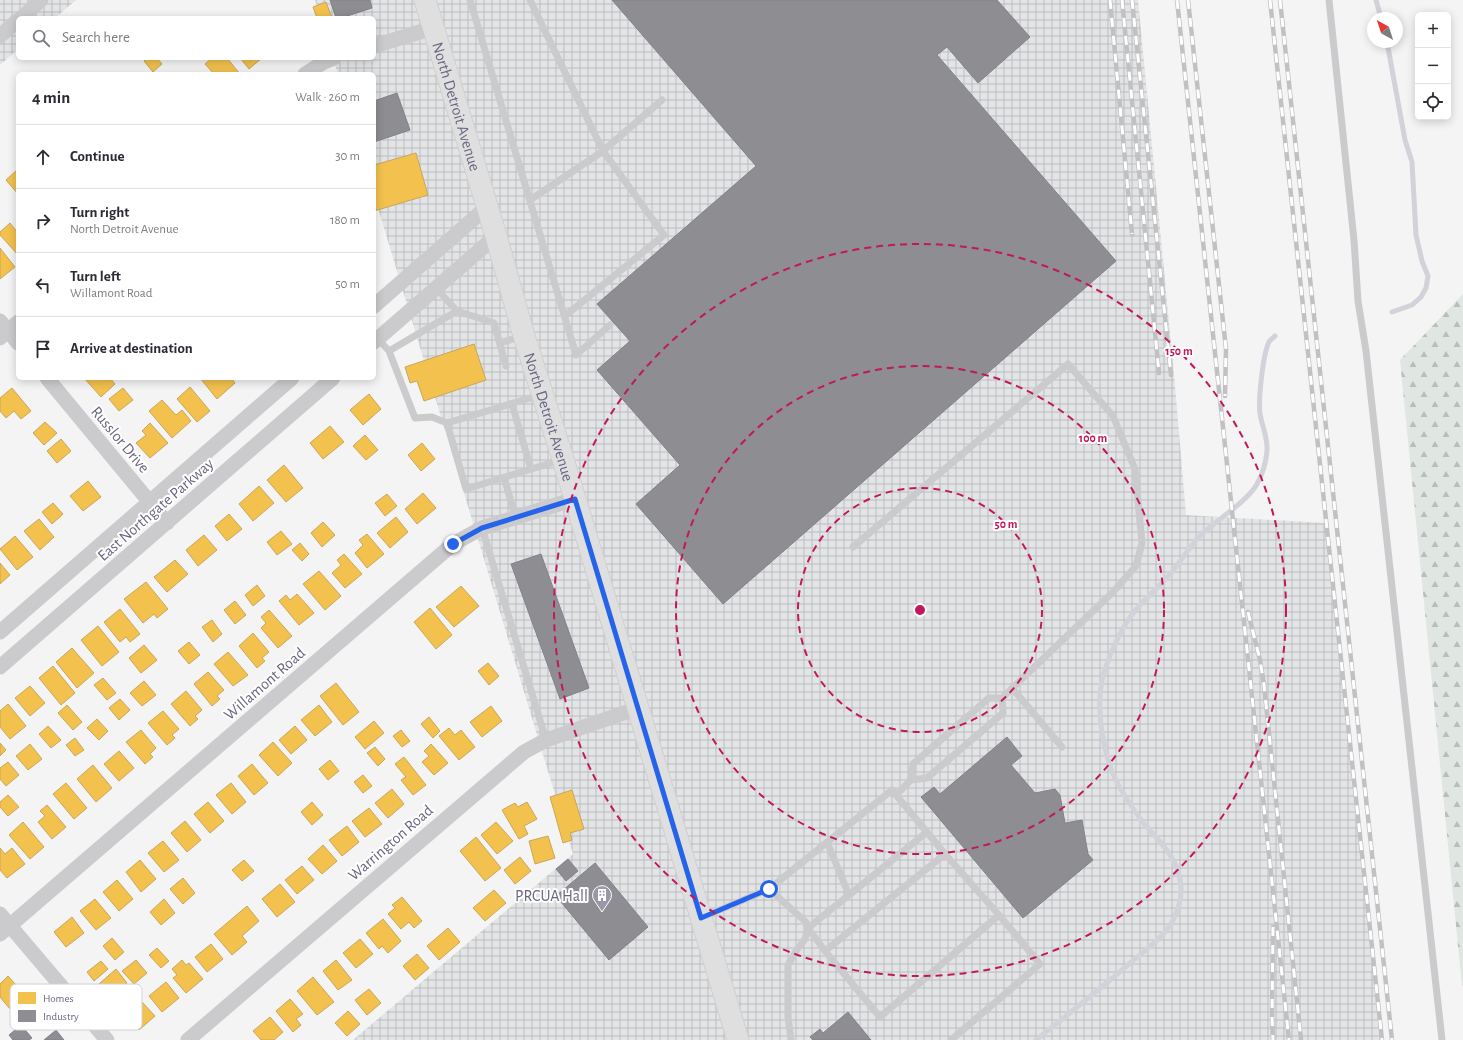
<!DOCTYPE html>
<html lang="en">
<head>
<meta charset="utf-8">
<style>
  :root { --surface:#fff; --page:#f2f2f3; --text:#2b2b33; --muted:#7c7c81; --line:#e1e1e2 }
  body { margin:0; font-family:"Alegreya Sans",sans-serif; background:var(--page); color:var(--text) }
  .controls { position:absolute; right:12px; top:12px; display:grid; overflow:hidden; border-radius:6px; box-shadow:0 2px 10px #0003 }
  .controls button { width:36px; height:36px; display:grid; place-items:center; padding:0; border:0; border-bottom:1px solid var(--line); background:var(--surface); color:var(--text); font:20px sans-serif }
  .compass { position:absolute; left:1367px; top:12px; width:36px; height:36px; border-radius:50%; background:var(--surface); box-shadow:0 2px 10px #0003; rotate:321deg }
  .stop { position:absolute; width:12px; height:12px; margin:-9px; border:3px solid #2563eb; border-radius:50%; background:#fff }
  .stop.end { background:#2563eb; border-color:#fff; box-shadow:0 1px 4px #0008 }
  .list { margin:0; padding:0; list-style:none }
  h2 { display:flex; justify-content:space-between; align-items:center; height:52px; margin:0; padding:0 16px; font-size:17px }
  h2 small { font-size:13px; font-weight:400; color:var(--muted) }
  .list li { display:grid; grid-template-columns:26px 1fr auto; gap:12px; align-items:center; box-sizing:border-box; height:64px; padding:0 16px; border-top:1px solid var(--line) }
  .list b { display:block; font-size:15px; white-space:nowrap }
  .list p { margin:0; font-size:13px; white-space:nowrap; color:var(--muted) }
  .list em { font-size:13px; font-style:normal; color:var(--muted) }
  .icon { flex:none; width:22px; height:22px; fill:none; stroke:currentColor; stroke-width:2; stroke-linecap:round; stroke-linejoin:round }
  .map { position:relative; flex:none; width:1463px; height:1040px; overflow:hidden }
  .search { position:absolute; background:var(--surface); box-shadow:0 2px 10px #0003; left:16px; top:16px; width:360px; height:44px; display:flex; align-items:center; gap:10px; box-sizing:border-box; padding:0 14px; border-radius:6px; color:var(--muted); font-size:15px }
  .panel { position:absolute; background:var(--surface); box-shadow:0 2px 10px #0003; left:16px; top:72px; width:360px; height:308px; border-radius:6px }
  .map>svg:first-child { display:block }
  .industrial { fill:url(#industrial-grid) }
  .forest { fill:url(#forest-firs) }
  .homes { fill:#f2c14e; stroke:#c9a65d }
  .industry { fill:#8d8d92; stroke:#82818d }
  .lines { fill:none; stroke-linecap:round; stroke-linejoin:round }
  .stream { stroke:#d1d2da; stroke-width:5 }
  .secondary-casing { stroke:#cfd0d1; stroke-width:23 }
  .lane { stroke:#cbcacd; stroke-width:7 }
  .street { stroke:#cbcacd; stroke-width:15 }
  .secondary { stroke:#dfdfe0; stroke-width:21 }
  .rail-casing { stroke:#c1c1c3; stroke-width:4.5 }
  .rail { stroke:#fff; stroke-width:3; stroke-dasharray:9; stroke-linecap:butt }
  .route { stroke:#2563eb; stroke-width:5 }
  .ring { fill:none; stroke:#c2185b; stroke-width:2; stroke-dasharray:7 5 }
  .labels { text-anchor:middle; stroke-width:4; stroke-linejoin:round; paint-order:stroke }
  .street-label { font-size:16px; fill:#686681; stroke:#fff }
  .poi-label { font-size:16px; fill:#686681; stroke:#fff; text-anchor:end }
  .key { fill:#fff; stroke:#d2d1d9; stroke-width:1 }
  .key-label { font-size:11px; fill:#686681 }
  .centre { fill:#c2185b; stroke:#fff; stroke-width:2 }
  .ring-label { font-size:12px; text-anchor:middle; font-weight:bold; fill:#c2185b; stroke:#fff; stroke-width:4; stroke-linejoin:round; paint-order:stroke }
</style>
</head>
<body>
<div class="map">
<svg width="1463" height="1040" viewBox="0 0 1463 1040">
  <defs>
    <pattern id="industrial-grid" width="8" height="8" patternUnits="userSpaceOnUse"><rect width="8" height="8" fill="#e3e4e5"/><path d="M0 4h8M4 0v8" fill="none" stroke="#bcbdbf"/></pattern>
    <pattern id="forest-firs" width="22" height="20" patternUnits="userSpaceOnUse"><rect width="22" height="20" fill="#e0e6e2"/><path d="M5 1l3.5 6h-7zM16 11l3.5 6h-7z" fill="#b9bebd"/></pattern>
  </defs>
  <rect width="100%" height="100%" fill="#f3f4f3"/>
  <path class="industrial" d="M 0,0 L 76,0 L 55,18 L 18,18 L 18,49 L 0,65 Z
    M 315,0 L 1138,0 L 1174,374 L 1186,515 L 1326,523 L 1382,1040 L 353,1040 L 573,854 L 374,195 L 374,74 L 338,74 L 333,58 L 374,58 L 374,18 L 321,18 Z"/>
  <path class="forest" d="M 1463,294 L 1463,986 L 1462,986 L 1400,360 Z"/>
  <path class="homes" d="M 326,2 L 332,18 L 317,18 L 313,7 Z
    M 148,58 L 157,58 L 162,64 L 153,72 L 144,61 Z
    M 212,58 L 227,58 L 240,74 L 214,74 L 205,64 Z
    M 240,58 L 262,58 L 249,69 Z
    M 416,153 L 428,195 L 374,211 L 374,165 Z
    M 18,169 L 18,194 L 6,180 Z
    M 10,223 L 18,233 L 18,255 L 0,235 L 0,232 Z
    M 0,248 L 15,267 L 0,279 Z
    M 474,344 L 486,380 L 424,401 L 417,381 L 410,383 L 405,367 Z
    M 84,378 L 110,378 L 115,384 L 101,397 Z
    M 200,378 L 231,378 L 235,383 L 217,399 Z
    M 190,387 L 210,411 L 197,422 L 177,399 Z
    M 12,388 L 31,411 L 21,419 L 14,411 L 6,418 L 0,411 L 0,398 Z
    M 123,388 L 133,400 L 119,411 L 109,399 Z
    M 369,394 L 381,409 L 363,425 L 350,410 Z
    M 162,400 L 176,415 L 182,410 L 191,421 L 172,438 L 149,411 Z
    M 45,422 L 57,433 L 44,445 L 33,433 Z
    M 150,423 L 168,443 L 150,458 L 136,443 L 146,435 L 142,431 Z
    M 330,426 L 344,442 L 323,459 L 310,443 Z
    M 365,435 L 378,450 L 366,460 L 353,446 Z
    M 61,439 L 71,451 L 57,463 L 47,451 Z
    M 422,443 L 435,459 L 421,471 L 408,455 Z
    M 284,465 L 303,488 L 286,502 L 267,480 Z
    M 88,481 L 101,497 L 83,511 L 70,496 Z
    M 259,486 L 274,503 L 253,521 L 239,504 Z
    M 423,493 L 436,508 L 417,524 L 405,509 Z
    M 387,494 L 397,506 L 385,516 L 375,503 Z
    M 53,503 L 63,514 L 52,524 L 42,512 Z
    M 229,514 L 242,529 L 227,541 L 215,526 Z
    M 396,517 L 408,532 L 390,548 L 377,533 Z
    M 39,519 L 54,537 L 40,550 L 24,531 Z
    M 323,522 L 335,535 L 322,547 L 311,533 Z
    M 281,531 L 292,544 L 277,555 L 267,542 Z
    M 367,534 L 384,554 L 367,568 L 355,553 L 363,545 L 359,540 Z
    M 204,535 L 217,550 L 198,566 L 186,550 Z
    M 15,536 L 33,557 L 17,570 L 0,549 Z
    M 300,543 L 309,554 L 302,561 L 292,550 Z
    M 344,554 L 362,574 L 345,588 L 332,573 L 341,565 L 337,560 Z
    M 175,560 L 188,574 L 167,592 L 154,577 Z
    M 0,563 L 10,575 L 0,584 Z
    M 319,571 L 341,596 L 325,610 L 303,584 Z
    M 146,582 L 168,609 L 157,618 L 154,614 L 143,623 L 124,599 Z
    M 257,585 L 265,596 L 253,606 L 245,595 Z
    M 461,586 L 479,606 L 454,627 L 436,607 Z
    M 297,594 L 314,613 L 299,625 L 279,601 L 286,595 L 290,600 Z
    M 235,601 L 246,615 L 235,624 L 224,610 Z
    M 430,608 L 452,635 L 436,649 L 414,622 Z
    M 120,609 L 140,634 L 130,642 L 126,637 L 120,642 L 104,622 Z
    M 269,610 L 292,636 L 278,648 L 261,628 L 266,623 L 261,617 Z
    M 212,620 L 222,634 L 213,642 L 202,627 Z
    M 98,626 L 119,652 L 102,666 L 81,640 Z
    M 253,633 L 269,652 L 262,658 L 265,661 L 257,668 L 239,646 Z
    M 189,642 L 200,655 L 189,664 L 178,651 Z
    M 144,645 L 157,660 L 141,673 L 129,658 Z
    M 72,648 L 94,673 L 77,688 L 56,662 Z
    M 228,652 L 248,675 L 233,686 L 214,664 Z
    M 488,663 L 499,676 L 489,685 L 478,671 Z
    M 53,666 L 75,693 L 61,705 L 39,678 Z
    M 208,672 L 224,690 L 217,696 L 220,699 L 212,706 L 194,684 Z
    M 103,678 L 116,693 L 107,700 L 94,685 Z
    M 144,681 L 156,695 L 142,706 L 130,693 Z
    M 336,683 L 359,712 L 343,725 L 320,696 Z
    M 30,686 L 45,703 L 30,716 L 15,698 Z
    M 186,691 L 202,710 L 195,716 L 198,719 L 190,726 L 171,704 Z
    M 120,699 L 130,710 L 119,720 L 109,708 Z
    M 8,704 L 26,726 L 10,739 L 0,727 L 0,711 Z
    M 67,705 L 82,722 L 73,730 L 58,713 Z
    M 319,705 L 332,722 L 315,736 L 301,720 Z
    M 491,706 L 502,721 L 482,737 L 470,722 Z
    M 163,711 L 179,729 L 172,735 L 175,738 L 167,745 L 148,723 Z
    M 429,717 L 440,731 L 433,738 L 421,724 Z
    M 97,719 L 108,731 L 99,740 L 87,728 Z
    M 374,721 L 384,733 L 365,749 L 355,737 Z
    M 48,726 L 61,740 L 51,748 L 39,734 Z
    M 295,726 L 307,740 L 291,754 L 279,740 Z
    M 449,728 L 455,735 L 461,730 L 475,747 L 459,760 L 439,736 Z
    M 141,730 L 156,748 L 150,754 L 153,757 L 145,764 L 126,742 Z
    M 401,730 L 410,741 L 402,747 L 393,736 Z
    M 75,738 L 84,750 L 75,756 L 66,745 Z
    M 273,742 L 292,763 L 278,776 L 259,755 Z
    M 0,743 L 6,750 L 0,756 Z
    M 30,744 L 42,759 L 28,770 L 16,756 Z
    M 431,744 L 448,763 L 434,775 L 422,762 L 429,756 L 424,751 Z
    M 375,747 L 385,759 L 378,766 L 367,753 Z
    M 119,751 L 134,768 L 119,781 L 104,764 Z
    M 404,757 L 426,785 L 413,795 L 401,780 L 406,777 L 395,764 Z
    M 330,760 L 339,771 L 328,780 L 319,769 Z
    M 8,762 L 19,775 L 6,786 L 0,779 L 0,768 Z
    M 252,764 L 268,783 L 254,795 L 238,776 Z
    M 93,765 L 112,788 L 96,802 L 77,779 Z
    M 363,775 L 372,786 L 363,793 L 354,782 Z
    M 66,783 L 87,808 L 74,819 L 53,794 Z
    M 231,783 L 246,802 L 232,814 L 216,795 Z
    M 392,789 L 404,804 L 388,818 L 375,803 Z
    M 572,790 L 584,829 L 570,833 L 572,840 L 563,843 L 550,797 Z
    M 8,795 L 19,807 L 8,816 L 0,807 L 0,802 Z
    M 208,802 L 224,821 L 210,833 L 194,814 Z
    M 312,802 L 323,815 L 312,825 L 301,812 Z
    M 527,802 L 537,819 L 524,826 L 528,834 L 519,839 L 502,810 L 515,803 L 518,807 Z
    M 47,805 L 66,827 L 52,839 L 38,822 L 45,816 L 40,811 Z
    M 369,808 L 382,824 L 365,837 L 352,821 Z
    M 185,821 L 201,840 L 187,852 L 171,833 Z
    M 23,822 L 44,847 L 30,859 L 9,835 Z
    M 496,822 L 513,841 L 497,854 L 481,835 Z
    M 347,826 L 359,842 L 342,856 L 329,840 Z
    M 548,836 L 555,858 L 535,864 L 529,841 Z
    M 476,837 L 501,868 L 485,881 L 460,851 Z
    M 163,841 L 179,860 L 164,872 L 148,853 Z
    M 323,845 L 337,861 L 322,874 L 308,859 Z
    M 0,848 L 5,854 L 12,848 L 25,864 L 7,878 L 0,870 Z
    M 520,857 L 531,871 L 515,884 L 504,870 Z
    M 140,860 L 156,879 L 141,892 L 126,872 Z
    M 244,860 L 254,871 L 242,881 L 232,870 Z
    M 302,866 L 314,880 L 297,894 L 285,880 Z
    M 183,878 L 195,893 L 183,904 L 170,889 Z
    M 117,880 L 133,899 L 119,911 L 103,892 Z
    M 280,884 L 295,902 L 277,917 L 262,899 Z
    M 494,890 L 506,903 L 485,921 L 473,908 Z
    M 402,897 L 422,921 L 414,928 L 409,922 L 401,929 L 388,914 L 395,908 L 392,905 Z
    M 95,899 L 111,918 L 96,930 L 80,911 Z
    M 164,899 L 175,913 L 161,925 L 150,912 Z
    M 247,906 L 259,921 L 242,936 L 247,942 L 232,955 L 214,934 Z
    M 72,917 L 84,933 L 66,947 L 54,932 Z
    M 383,919 L 401,941 L 388,953 L 382,946 L 379,949 L 366,933 Z
    M 448,928 L 460,942 L 439,960 L 427,946 Z
    M 112,938 L 124,952 L 115,960 L 103,946 Z
    M 360,939 L 373,954 L 356,968 L 343,953 Z
    M 211,944 L 223,959 L 207,972 L 195,957 Z
    M 157,948 L 169,961 L 161,968 L 149,955 Z
    M 417,954 L 429,968 L 415,980 L 403,966 Z
    M 136,960 L 147,973 L 134,984 L 122,971 Z
    M 182,960 L 186,965 L 189,963 L 203,979 L 186,993 L 173,978 L 177,975 L 172,969 Z
    M 336,960 L 352,980 L 338,990 L 323,971 Z
    M 101,961 L 108,969 L 94,981 L 87,972 Z
    M 116,969 L 127,983 L 110,997 L 99,984 Z
    M 8,976 L 39,1011 L 29,1019 L 16,1004 L 10,1009 L 0,997 L 0,984 Z
    M 313,977 L 334,1002 L 317,1015 L 297,991 Z
    M 166,982 L 179,998 L 162,1012 L 149,996 Z
    M 369,989 L 381,1003 L 367,1015 L 355,1000 Z
    M 290,999 L 303,1014 L 296,1019 L 301,1025 L 293,1032 L 276,1011 Z
    M 142,1002 L 155,1016 L 139,1030 L 127,1016 Z
    M 348,1011 L 360,1024 L 347,1036 L 335,1023 Z
    M 270,1017 L 283,1032 L 274,1040 L 261,1040 L 253,1031 Z"/>
  <path class="industry" d="M 330,0 L 370,0 L 372,8 L 341,18 L 336,18 Z
    M 612,0 L 997,0 L 1030,37 L 978,83 L 947,47 L 937,55 L 1116,261 L 723,604 L 636,504 L 680,465 L 597,370 L 630,341 L 597,304 L 756,166 Z
    M 397,93 L 410,130 L 374,142 L 374,101 Z
    M 541,554 L 589,688 L 560,699 L 511,564 Z
    M 1007,737 L 1022,756 L 1011,765 L 1035,793 L 1055,789 L 1060,795 L 1065,823 L 1082,820 L 1088,854 L 1093,860 L 1023,918 L 921,797 L 934,787 L 940,794 Z
    M 568,859 L 578,871 L 566,881 L 556,869 Z
    M 595,863 L 648,927 L 609,960 L 556,896 Z
    M 848,1012 L 871,1040 L 813,1040 L 810,1037 L 820,1029 L 823,1033 Z
    M 21,1025 L 32,1038 L 29,1040 L 13,1040 L 9,1035 Z
    M 56,1030 L 64,1040 L 44,1040 Z"/>
  <g class="lines">
    <path class="stream" d="M 1376,0 L 1381,18
      M 1387,42 L 1405,140 L 1412,162 L 1416,235 L 1422,261 L 1428,276 L 1426,288 L 1421,297 L 1412,305 L 1392,312
      M 1036,1040 C 1067,1015 1099,990 1129,964 C 1144,951 1162,939 1172,922 C 1188,893 1182,867 1161,843 C 1157,837 1151,833 1147,827 C 1137,816 1128,801 1120,788 C 1103,759 1095,709 1103,676 C 1110,652 1124,621 1141,604 C 1151,593 1162,584 1171,573 C 1181,561 1189,547 1200,536 C 1215,521 1248,501 1257,484 C 1262,475 1266,462 1267,451 C 1268,438 1262,426 1260,414 C 1258,400 1263,354 1269,342 C 1270,340 1274,337 1275,336"/>
    <g class="secondary-casing">
      <g id="secondary">
        <path id="s1" d="M 425,0 L 496,236 L 524,336 L 563,459 L 738,1040"/>
      </g>
    </g>
    <path class="lane" d="M 470,0 L 576,355 L 610,325
      M 530,0 L 603,151 L 662,100
      M 1329,0 L 1354,240 L 1358,301 L 1366,351 L 1442,1040
      M 530,200 L 603,151 L 664,235 L 565,316
      M 436,288 L 457,311
      M 378,339 L 389,351 L 415,418 L 432,417 L 447,423
      M 500,343 L 522,336
      M 389,351 L 457,311 L 494,323 L 506,366
      M 540,395 L 447,423 L 466,489 L 561,460
      M 512,404 L 531,469
      M 504,477 L 515,516
      M 482,528 L 546,740
      M 853,547 L 1068,364 L 1113,416 L 1135,469 L 1142,543 L 1136,566 L 1113,592 L 1002,698
      M 1012,688 L 1062,747
      M 896,795 L 911,780 L 913,764 L 989,698 L 1002,698 L 1003,713 L 927,778 L 911,780
      M 769,889 L 892,790 L 945,854 L 825,951 L 880,1017 L 999,915 L 945,854
      M 849,895 L 927,832
      M 703,917 L 769,889 L 806,922 L 808,928 L 825,951
      M 791,1040 L 788,1017 L 788,965 L 796,951 L 805,939 L 808,928 L 849,895 L 827,842
      M 951,1040 L 1040,964 L 999,915"/>
    <path class="street" d="M 21,18 L 41,0
      M 0,36 L 18,20
      M 374,46 L 433,28
      M 305,74 L 324,62 L 334,58
      M 374,306 L 487,207
      M 0,321 L 18,343
      M 0,338 L 18,322
      M 374,342 L 496,236
      M 47,378 L 167,523
      M 0,632 L 292,378
      M 0,667 L 333,378
      M 0,914 L 107,1040
      M 0,934 L 453,544 L 482,528 L 575,499
      M 188,1040 L 524,752 L 546,740 L 638,708"/>
    <use href="#secondary" class="secondary"/>
    <g class="rail-casing">
      <path id="rail" d="M 1110,0 L 1132,234
        M 1122,0 L 1159,373
        M 1132,0 L 1171,375
        M 1177,0 L 1289,1040
        M 1188,0 L 1226,349 L 1225,396
        M 1270,0 L 1382,1040
        M 1280,0 L 1392,1040
        M 1248,612 L 1260,660 L 1264,685 L 1301,1040
        M 1273,927 L 1272,1017 L 1273,1040"/>
    </g>
    <use href="#rail" class="rail"/>
  </g>
  <g class="lines">
    <path class="route" d="M 453,544 L 482,528 L 575,499 L 701,918 L 769,889"/>
  </g>
  <g class="ring">
    <circle cx="920" cy="610" r="122"/>
    <circle cx="920" cy="610" r="244"/>
    <circle cx="920" cy="610" r="366"/>
  </g>
  <defs>
    <g id="building-pin" transform="scale(1)"><path d="M0 17L-7.5 6A9.5 9.5 0 1 1 7.5 6Z" fill="#9998a9" stroke="#fff"/><path d="M-4-6H4V6H1V3H-1V6H-4ZM-2.5-4.3h1.7v1.8h-1.7ZM.8-4.3h1.7v1.8H.8ZM-2.5-1h1.7V.8h-1.7ZM.8-1h1.7V.8H.8Z" fill="#fff"/></g>
  </defs>
  <g fill-rule="evenodd">
    <use href="#building-pin" x="602" y="895"/>
  </g>
  <g class="labels">
    <g class="street-label">
      <text dy="6" stroke="none"><textPath href="#s1" startOffset="111">North Detroit Avenue</textPath></text>
      <text dy="6" stroke="none"><textPath href="#s1" startOffset="435">North Detroit Avenue</textPath></text>
      <text transform="translate(121 439) rotate(50)" y="6">Russlor Drive</text>
      <text transform="translate(155 509) rotate(-41)" y="6">East Northgate Parkway</text>
      <text transform="translate(264 683) rotate(-41)" y="6">Willamont Road</text>
      <text transform="translate(390 842) rotate(-41)" y="6">Warrington Road</text>
    </g>
    <g class="poi-label">
      <text x="588" y="901">PRCUA Hall</text>
    </g>
  </g>
  <rect x="10" y="984" width="132" height="46" rx="6" class="key"/>
  <rect x="18" y="992" width="18" height="12" fill="#f2c14e"/>
  <rect x="18" y="1010" width="18" height="12" fill="#8d8d92"/>
  <g class="key-label">
    <text x="43" y="1002">Homes</text>
    <text x="43" y="1020">Industry</text>
  </g>
  <circle cx="920" cy="610" r="6" class="centre"/>
  <g class="ring-label">
    <text x="1179" y="355">150 m</text>
    <text x="1093" y="442">100 m</text>
    <text x="1006" y="528">50 m</text>
  </g>
</svg>
<div class="controls">
<button>+</button>
<button>−</button>
<button><svg class="icon" aria-label="locate" viewBox="0 0 24 24"><circle cx="12" cy="12" r="6"/><path d="M12 2v4M12 18v4M2 12h4M18 12h4"/></svg></button>
</div>
<svg class="compass" viewBox="-18 -18 36 36"><path d="M0-13l5 13h-10z" fill="#e53935"/><path d="M0 13l5-13h-10z" fill="#7c7c81"/></svg>
<div class="stop" style="left:769px;top:889px"></div>
<div class="stop end" style="left:453px;top:544px"></div>
<div class="search"><svg class="icon" aria-label="search" viewBox="0 0 24 24"><circle cx="10" cy="10" r="6"/><path d="M15 15l6 6"/></svg>Search here</div>
<section class="panel">
<h2>4 min<small>Walk · 260 m</small></h2>
<ul class="list">
<li><svg class="icon" aria-label="ahead" viewBox="0 0 24 24"><path d="M12 20V5M6 11l6-6 6 6"/></svg><div><b>Continue</b></div><em>30 m</em></li>
<li><svg class="icon" aria-label="right" viewBox="0 0 24 24"><path d="M7 20v-9h11M14 6l5 5-5 5"/></svg><div><b>Turn right</b><p>North Detroit Avenue</p></div><em>180 m</em></li>
<li><svg class="icon" aria-label="left" viewBox="0 0 24 24"><path d="M17 20v-9H6M10 6l-5 5 5 5"/></svg><div><b>Turn left</b><p>Willamont Road</p></div><em>50 m</em></li>
<li><svg class="icon" aria-label="arrive" viewBox="0 0 24 24"><path d="M6 21V4h12l-3 4 3 4H6"/></svg><div><b>Arrive at destination</b></div></li>
</ul>
</section>
</div>
</body>
</html>
